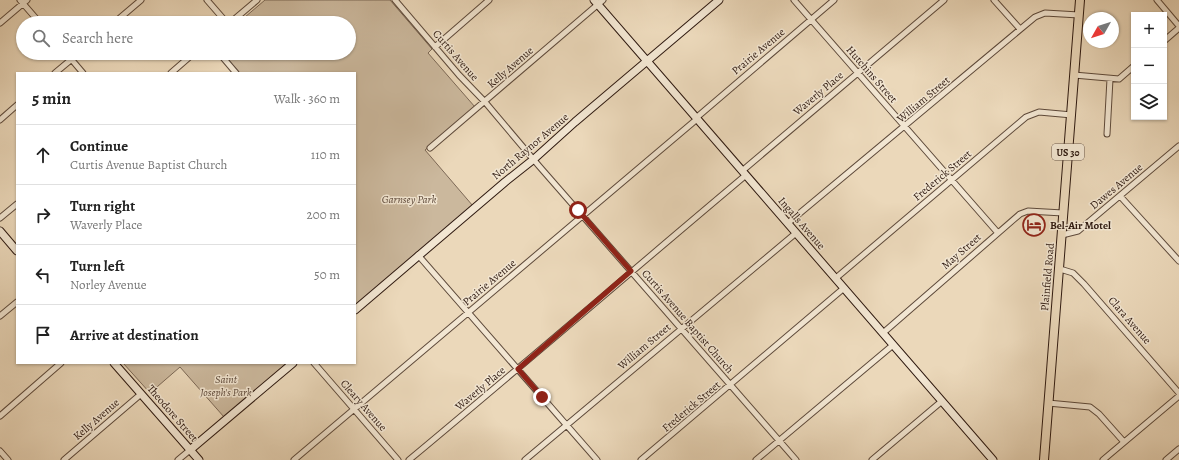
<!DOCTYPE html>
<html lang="en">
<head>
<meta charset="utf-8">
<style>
  :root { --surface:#fff; --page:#f2f2f2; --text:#222; --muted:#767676; --line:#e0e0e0 }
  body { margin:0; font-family:Alegreya,serif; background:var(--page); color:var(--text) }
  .controls { position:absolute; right:12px; top:12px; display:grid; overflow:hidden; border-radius:0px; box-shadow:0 1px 3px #0004 }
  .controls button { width:36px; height:36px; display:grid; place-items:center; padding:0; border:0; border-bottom:1px solid var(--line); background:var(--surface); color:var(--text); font:20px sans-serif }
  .compass { position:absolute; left:1083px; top:12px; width:36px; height:36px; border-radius:50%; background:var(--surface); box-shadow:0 1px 3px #0004; rotate:231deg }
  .stop { position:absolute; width:12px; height:12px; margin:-9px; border:3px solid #8f2418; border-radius:50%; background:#fff }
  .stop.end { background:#8f2418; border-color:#fff; box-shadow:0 1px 4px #0008 }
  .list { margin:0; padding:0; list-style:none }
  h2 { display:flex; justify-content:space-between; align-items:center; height:52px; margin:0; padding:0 16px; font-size:17px }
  h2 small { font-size:13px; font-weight:400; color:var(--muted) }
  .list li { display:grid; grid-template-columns:26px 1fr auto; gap:12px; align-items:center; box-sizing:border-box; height:60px; padding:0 16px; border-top:1px solid var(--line) }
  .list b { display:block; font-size:15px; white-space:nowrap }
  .list p { margin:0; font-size:13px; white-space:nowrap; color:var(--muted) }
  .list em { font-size:13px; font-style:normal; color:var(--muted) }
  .icon { flex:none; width:22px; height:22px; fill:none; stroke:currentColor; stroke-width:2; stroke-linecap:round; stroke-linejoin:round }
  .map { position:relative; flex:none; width:1179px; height:460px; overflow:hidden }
  .search { position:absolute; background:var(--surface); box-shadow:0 1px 3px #0004; left:16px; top:16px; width:340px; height:44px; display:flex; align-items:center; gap:10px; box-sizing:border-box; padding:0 14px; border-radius:22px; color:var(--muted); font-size:15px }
  .panel { position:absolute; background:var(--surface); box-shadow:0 1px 3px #0004; left:16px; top:72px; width:340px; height:292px; border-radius:0px }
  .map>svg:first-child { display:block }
  .green { fill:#cbb89d; stroke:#7c6856 }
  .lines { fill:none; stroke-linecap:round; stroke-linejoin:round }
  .street-casing { stroke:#5d493a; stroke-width:7 }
  .secondary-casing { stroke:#2e1910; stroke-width:9 }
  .primary-casing { stroke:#2e1910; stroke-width:10 }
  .street { stroke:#f2e6d2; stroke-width:5 }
  .secondary { stroke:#f2e6d2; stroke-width:7 }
  .primary { stroke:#ebd8ba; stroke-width:8 }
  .route { stroke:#8f2418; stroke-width:5 }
  .labels { text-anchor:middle; stroke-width:3; stroke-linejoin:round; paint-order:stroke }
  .shield { fill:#f2e6d2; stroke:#69564a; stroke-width:1 }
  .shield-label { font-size:10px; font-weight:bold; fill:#2e1910 }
  .street-label { font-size:11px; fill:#2e1910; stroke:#f2e6d2 }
  .park-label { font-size:11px; font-style:italic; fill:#5d493a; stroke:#f2e6d2 }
  .poi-label { font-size:11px; font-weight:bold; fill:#2e1910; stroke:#f2e6d2; text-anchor:start }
</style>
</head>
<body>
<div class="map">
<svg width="1179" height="460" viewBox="0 0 1179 460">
  <rect width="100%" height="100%" fill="#ebd8ba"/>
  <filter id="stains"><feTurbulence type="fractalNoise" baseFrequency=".005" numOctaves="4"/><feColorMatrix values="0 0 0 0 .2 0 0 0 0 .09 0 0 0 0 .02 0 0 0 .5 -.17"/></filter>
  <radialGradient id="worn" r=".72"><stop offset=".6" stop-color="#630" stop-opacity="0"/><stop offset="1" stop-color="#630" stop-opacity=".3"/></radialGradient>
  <path class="green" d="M 265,0 L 390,0 L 432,49 L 428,53 L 475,107 L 425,150 L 473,206 L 355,306 L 355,73 L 240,73 L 222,53 L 349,53 L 349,23 L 238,23 Z
    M 123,363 L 287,363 L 224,417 L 180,367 L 150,393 Z"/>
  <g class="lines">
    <g class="street-casing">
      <path id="street" d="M 20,0 L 40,23
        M 207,0 L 227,23
        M 395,0 L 459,75 L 485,102 L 539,166 L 796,460
        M 794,0 L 998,233
        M 994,0 L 1020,29
        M 1157,0 L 1179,26
        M 0,23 L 27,0
        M 114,23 L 141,0
        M 230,23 L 257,0
        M 1164,41 L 1179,28
        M 435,47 L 489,0
        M 66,53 L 83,73
        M 219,53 L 236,73
        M 55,73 L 79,53
        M 171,73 L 194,53
        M 1074,75 L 1119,79 L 1134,66
        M 696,118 L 834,0
        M 0,120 L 17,105
        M 1107,134 L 1110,79
        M 430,148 L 603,0
        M 742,171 L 944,0
        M 1120,196 L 1179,261
        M 0,218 L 17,204
        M 788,223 L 1035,17 L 1045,13 L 1079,15
        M 1062,235 L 1078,231 L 1179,146
        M 418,255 L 597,460
        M 1060,269 L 1073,273 L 1084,284 L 1179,393
        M 836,278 L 1026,117 L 1039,112 L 1072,115
        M 0,316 L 17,302
        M 883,333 L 1020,214 L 1028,211 L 1063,213
        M 314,363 L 398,460
        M 1048,403 L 1090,407 L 1099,414 L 1124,442
        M 0,416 L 61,363
        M 0,451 L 8,460
        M 64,460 L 141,394
        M 178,460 L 190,450
        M 294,460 L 697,119
        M 409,460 C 522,366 633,270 746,175
        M 525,460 L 796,233
        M 641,460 L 844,288
        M 756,460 L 893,345
        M 872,460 L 942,401
        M 1103,460 L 1179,396
        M 1166,460 L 1179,449"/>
    </g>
    <g class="secondary-casing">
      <path id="secondary" d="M 594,0 L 993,460
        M 0,231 L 17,251
        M 355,310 L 505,182 L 534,159 L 575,122 L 719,0
        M 114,363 L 199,460
        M 190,450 L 293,363"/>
    </g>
    <g class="primary-casing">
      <path id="primary" d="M 1044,460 L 1080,0"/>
    </g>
    <use href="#street" class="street"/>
    <use href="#secondary" class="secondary"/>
    <use href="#primary" class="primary"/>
  </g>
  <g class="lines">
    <path class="route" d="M 542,397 L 518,369 L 631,271 L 578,210"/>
  </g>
  <defs>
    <g id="hotel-ring" transform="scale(1.15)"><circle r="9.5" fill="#f2e6d2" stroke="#8f2418" stroke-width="1.5"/><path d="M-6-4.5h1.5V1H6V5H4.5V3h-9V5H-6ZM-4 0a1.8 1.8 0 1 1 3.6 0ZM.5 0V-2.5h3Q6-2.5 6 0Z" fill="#8f2418"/></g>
  </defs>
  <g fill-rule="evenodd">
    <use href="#hotel-ring" x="1034" y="225"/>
  </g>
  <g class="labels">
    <rect class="shield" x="1052" y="144" width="32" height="16" rx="3"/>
    <g class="shield-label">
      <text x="1068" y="156">US 30</text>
    </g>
    <g class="street-label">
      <text transform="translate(758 51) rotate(-40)" y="4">Prairie Avenue</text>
      <text transform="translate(456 55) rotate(49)" y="4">Curtis Avenue</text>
      <text transform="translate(510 67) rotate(-41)" y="4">Kelly Avenue</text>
      <text transform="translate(872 74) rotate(49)" y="4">Hutchins Street</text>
      <text transform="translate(818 93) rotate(-40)" y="4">Waverly Place</text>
      <text transform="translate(923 99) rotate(-40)" y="4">William Street</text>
      <text transform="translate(530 146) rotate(-40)" y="4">North Raynor Avenue</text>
      <text transform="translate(942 175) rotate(-40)" y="4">Frederick Street</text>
      <text transform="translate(1116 186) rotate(-40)" y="4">Dawes Avenue</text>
      <text transform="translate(802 223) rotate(49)" y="4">Ingalls Avenue</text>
      <text transform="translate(961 251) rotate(-41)" y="4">May Street</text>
      <text transform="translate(1047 277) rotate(-85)" y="4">Plainfield Road</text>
      <text transform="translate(489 282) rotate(-40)" y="4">Prairie Avenue</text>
      <text transform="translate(1130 320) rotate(49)" y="4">Clara Avenue</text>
      <text transform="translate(688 321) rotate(49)" y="4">Curtis Avenue Baptist Church</text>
      <text transform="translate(644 346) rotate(-40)" y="4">William Street</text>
      <text transform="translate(480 388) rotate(-40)" y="4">Waverly Place</text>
      <text transform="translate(364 405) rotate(49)" y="4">Cleary Avenue</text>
      <text transform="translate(691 406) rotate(-40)" y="4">Frederick Street</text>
      <text transform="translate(173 413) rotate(49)" y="4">Theodore Street</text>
      <text transform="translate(96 419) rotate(-41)" y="4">Kelly Avenue</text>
    </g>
    <g class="park-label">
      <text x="409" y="203">Garnsey Park</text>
      <text x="226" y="383">Saint<tspan x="226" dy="13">Joseph's Park</tspan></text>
    </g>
    <g class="poi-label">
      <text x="1050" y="229">Bel-Air Motel</text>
    </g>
  </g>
  <rect width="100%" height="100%" filter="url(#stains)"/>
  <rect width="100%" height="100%" fill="url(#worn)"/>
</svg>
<div class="controls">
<button>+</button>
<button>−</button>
<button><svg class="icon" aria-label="layers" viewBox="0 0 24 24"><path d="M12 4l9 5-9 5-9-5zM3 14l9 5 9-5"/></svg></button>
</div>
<svg class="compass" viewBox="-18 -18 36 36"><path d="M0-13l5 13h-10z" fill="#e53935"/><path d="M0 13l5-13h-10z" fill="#767676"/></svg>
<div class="stop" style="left:578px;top:210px"></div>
<div class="stop end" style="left:542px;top:397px"></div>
<div class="search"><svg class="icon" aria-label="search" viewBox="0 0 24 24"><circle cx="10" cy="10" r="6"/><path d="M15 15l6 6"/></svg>Search here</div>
<section class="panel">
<h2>5 min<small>Walk · 360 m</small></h2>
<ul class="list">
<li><svg class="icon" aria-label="ahead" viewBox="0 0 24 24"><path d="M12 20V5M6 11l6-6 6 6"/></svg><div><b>Continue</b><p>Curtis Avenue Baptist Church</p></div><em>110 m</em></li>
<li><svg class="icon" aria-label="right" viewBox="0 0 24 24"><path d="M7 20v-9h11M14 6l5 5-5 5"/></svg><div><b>Turn right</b><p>Waverly Place</p></div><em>200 m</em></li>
<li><svg class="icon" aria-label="left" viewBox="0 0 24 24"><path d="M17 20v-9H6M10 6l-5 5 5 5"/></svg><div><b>Turn left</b><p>Norley Avenue</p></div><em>50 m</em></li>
<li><svg class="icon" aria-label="arrive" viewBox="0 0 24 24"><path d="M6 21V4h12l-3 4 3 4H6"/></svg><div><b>Arrive at destination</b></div></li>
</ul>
</section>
</div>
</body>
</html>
